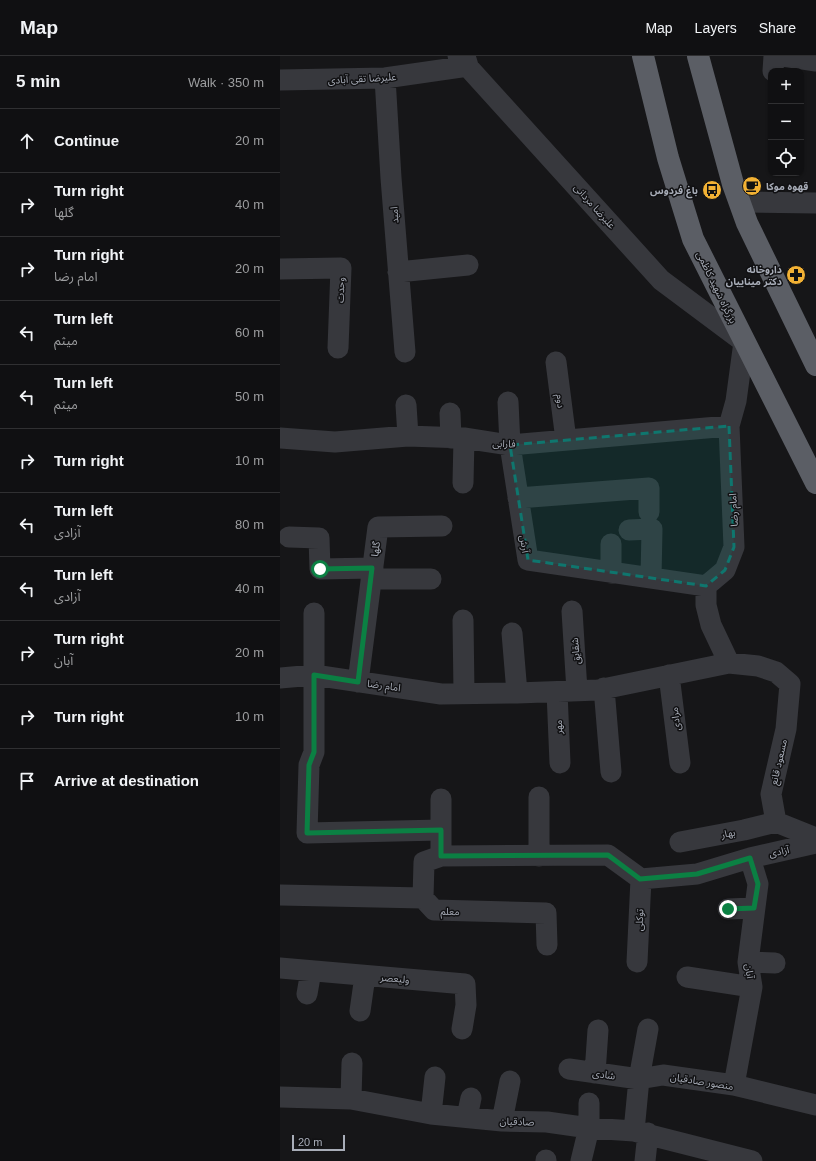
<!DOCTYPE html>
<html lang="en">
<head>
<meta charset="utf-8">
<style>
  :root { --surface:#101012; --page:#1e1e20; --text:#f1f3f6; --muted:#9c9d9f; --line:#303032 }
  body { margin:0; font-family:Arial,"Noto Sans Arabic",sans-serif; background:var(--page); color:var(--text) }
  .controls { position:absolute; right:12px; top:12px; display:grid; overflow:hidden; border-radius:8px; box-shadow:0 1px 3px #0004 }
  .controls button { width:36px; height:36px; display:grid; place-items:center; padding:0; border:0; border-bottom:1px solid var(--line); background:var(--surface); color:var(--text); font:20px sans-serif }
  .scale { position:absolute; left:12px; bottom:10px; width:53px; box-sizing:border-box; padding-left:4px; border:2px solid #a8adb8; border-top:0; font-size:11px; line-height:14px; white-space:nowrap; color:#a8adb8; -webkit-text-stroke:3px #111113; paint-order:stroke }
  .stop { position:absolute; width:12px; height:12px; margin:-9px; border:3px solid #0b8043; border-radius:50%; background:#fff }
  .stop.end { background:#0b8043; border-color:#fff; box-shadow:0 1px 4px #0008 }
  .list { margin:0; padding:0; list-style:none }
  h2 { display:flex; justify-content:space-between; align-items:center; height:52px; margin:0; padding:0 16px; font-size:17px }
  h2 small { font-size:13px; font-weight:400; color:var(--muted) }
  .list li { display:grid; grid-template-columns:26px 1fr auto; gap:12px; align-items:center; box-sizing:border-box; height:64px; padding:0 16px; border-top:1px solid var(--line) }
  .list b { display:block; font-size:15px; white-space:nowrap }
  .list p { margin:0; font-size:13px; white-space:nowrap; color:var(--muted) }
  .list em { font-size:13px; font-style:normal; color:var(--muted) }
  .icon { flex:none; width:22px; height:22px; fill:none; stroke:currentColor; stroke-width:2; stroke-linecap:round; stroke-linejoin:round }
  .map { position:relative; flex:none; width:536px; height:1105px; overflow:hidden }
  header { display:flex; align-items:center; gap:24px; box-sizing:border-box; height:56px; padding:0 20px; background:var(--surface); border-bottom:1px solid var(--line) }
  header strong { font-size:19px }
  nav { display:flex; gap:22px; margin-inline-start:auto; font-size:14px }
  main { display:flex }
  aside { flex:1; background:var(--surface) }
  .map>svg:first-child { display:block }
  .lines { fill:none; stroke-linecap:round; stroke-linejoin:round }
  .minor { stroke:#37383d; stroke-width:21 }
  .trunk { stroke:#5b5e65; stroke-width:22 }
  .route { stroke:#0b8043; stroke-width:5 }
  .marked { fill:#0f766e; fill-opacity:0.2; stroke:#0f766e; stroke-width:3; stroke-dasharray:8 5; stroke-linejoin:round }
  .labels { text-anchor:middle; stroke-width:3; stroke-linejoin:round; paint-order:stroke }
  .street-label { font-size:10px; fill:#a8adb8; stroke:#111113 }
  .poi-label { font-size:10px; font-weight:bold; fill:#a8adb8; stroke:#111113; text-anchor:end }
</style>
</head>
<body>
<header>
<strong>Map</strong>
<nav><a>Map</a><a>Layers</a><a>Share</a></nav>
</header>
<main>
<aside>
<h2>5 min<small>Walk · 350 m</small></h2>
<ul class="list">
<li><svg class="icon" aria-label="ahead" viewBox="0 0 24 24"><path d="M12 20V5M6 11l6-6 6 6"/></svg><div><b>Continue</b></div><em>20 m</em></li>
<li><svg class="icon" aria-label="right" viewBox="0 0 24 24"><path d="M7 20v-9h11M14 6l5 5-5 5"/></svg><div><b>Turn right</b><p>گلها</p></div><em>40 m</em></li>
<li><svg class="icon" aria-label="right" viewBox="0 0 24 24"><path d="M7 20v-9h11M14 6l5 5-5 5"/></svg><div><b>Turn right</b><p>امام رضا</p></div><em>20 m</em></li>
<li><svg class="icon" aria-label="left" viewBox="0 0 24 24"><path d="M17 20v-9H6M10 6l-5 5 5 5"/></svg><div><b>Turn left</b><p>میثم</p></div><em>60 m</em></li>
<li><svg class="icon" aria-label="left" viewBox="0 0 24 24"><path d="M17 20v-9H6M10 6l-5 5 5 5"/></svg><div><b>Turn left</b><p>میثم</p></div><em>50 m</em></li>
<li><svg class="icon" aria-label="right" viewBox="0 0 24 24"><path d="M7 20v-9h11M14 6l5 5-5 5"/></svg><div><b>Turn right</b></div><em>10 m</em></li>
<li><svg class="icon" aria-label="left" viewBox="0 0 24 24"><path d="M17 20v-9H6M10 6l-5 5 5 5"/></svg><div><b>Turn left</b><p>آزادی</p></div><em>80 m</em></li>
<li><svg class="icon" aria-label="left" viewBox="0 0 24 24"><path d="M17 20v-9H6M10 6l-5 5 5 5"/></svg><div><b>Turn left</b><p>آزادی</p></div><em>40 m</em></li>
<li><svg class="icon" aria-label="right" viewBox="0 0 24 24"><path d="M7 20v-9h11M14 6l5 5-5 5"/></svg><div><b>Turn right</b><p>آبان</p></div><em>20 m</em></li>
<li><svg class="icon" aria-label="right" viewBox="0 0 24 24"><path d="M7 20v-9h11M14 6l5 5-5 5"/></svg><div><b>Turn right</b></div><em>10 m</em></li>
<li><svg class="icon" aria-label="arrive" viewBox="0 0 24 24"><path d="M6 21V4h12l-3 4 3 4H6"/></svg><div><b>Arrive at destination</b></div></li>
</ul>
</aside>
<div class="map">
<svg width="536" height="1105" viewBox="0 0 536 1105">
  <rect width="100%" height="100%" fill="#161618"/>
  <g class="lines">
    <path class="minor" d="M 178,0 L 381,224 L 464,286 L 456,345 L 449,370 L 454,491 L 445,514 L 426,530 L 426,549 L 431,569 L 449,607 L 478,610 L 496,616 L 510,628 L 506,673 L 491,738 L 496,766 L 536,782
      M 503,0 L 536,5
      M 493,15 L 494,0
      M 105,22 L 111,122 L 125,296
      M 0,24 L 105,22 L 188,10 L 185,0
      M 460,146 L 536,147
      M 0,213 L 61,212 L 58,292
      M 118,216 L 188,209
      M 276,306 L 286,384
      M 228,346 L 230,389 L 248,504 L 426,530
      M 126,349 L 128,380
      M 170,357 L 171,382
      M 0,382 L 55,386 L 128,380 L 184,382 L 230,389 L 449,370
      M 183,427 L 184,382
      M 238,442 L 369,432 L 369,456
      M 349,474 L 372,473 L 371,522
      M 9,481 L 39,482 L 40,513 L 93,512
      M 331,517 L 331,488
      M 91,523 L 151,523
      M 292,555 L 297,635
      M 34,557 L 34,696 L 29,709 L 27,777 L 161,774
      M 183,564 L 184,637
      M 232,577 L 237,637
      M 389,619 L 400,707
      M 0,622 L 34,619 L 161,638 L 237,637 L 318,634 L 449,607
      M 78,626 L 98,471 L 162,470
      M 324,632 L 331,716
      M 277,636 L 280,707
      M 259,741 L 259,800
      M 400,786 L 464,774 L 496,766
      M 161,800 L 328,799 L 361,823 L 417,818 L 470,802 L 536,787
      M 0,839 L 143,842 L 154,854 L 266,857 L 267,889
      M 143,842 L 144,806 L 161,800 L 161,743
      M 448,853 L 474,852
      M 357,906 L 361,823
      M 468,906 L 495,907
      M 0,912 L 185,928 L 186,949 L 182,973
      M 407,921 L 472,931
      M 27,938 L 31,915
      M 80,955 L 85,920
      M 289,1013 L 359,1023 L 383,1019 L 454,1029 L 536,1049
      M 315,1017 L 318,974
      M 454,1029 L 472,931 L 468,906 L 478,828 L 470,802
      M 0,1041 L 71,1043 L 151,1058 L 222,1065 L 267,1066 L 309,1072 L 354,1075 L 472,1105
      M 71,1043 L 72,1007
      M 151,1058 L 155,1021
      M 187,1061 L 191,1042
      M 222,1065 L 230,1025
      M 354,1075 L 359,1023 L 368,973
      M 266,1105 L 266,1104
      M 301,1105 L 309,1072 L 309,1047
      M 365,1105 L 368,1077"/>
    <path class="trunk" d="M 363,0 L 388,102 L 413,183 L 536,427
      M 418,0 L 453,128 L 467,167 L 536,309"/>
  </g>
  <g class="lines">
    <path class="route" d="M 40,513 L 92,512 L 78,626 L 34,619 L 34,696 L 29,709 L 27,777 L 161,774 L 161,800 L 328,799 L 360,823 L 417,818 L 470,802 L 478,828 L 474,852 L 448,853"/>
  </g>
  <path class="marked" d="M 449,370 L 454,491 L 445,514 L 426,530 L 248,504 L 230,389 Z"/>
  <defs>
    <g id="cafe-disc" transform="scale(1)"><circle r="9.5" fill="#f2b134" stroke="#111113"/><path d="M-5.5-4.5H6V0H3Q3 3.5 0 3.5H-2.5Q-5.5 3.5-5.5 0ZM3-3.2v2h1.7v-2ZM-6 4.5H4V6H-6Z" fill="#111"/></g>
    <g id="bus-disc" transform="scale(1)"><circle r="9.5" fill="#f2b134" stroke="#111113"/><path d="M-5-6H5V4H4V6H2V4H-2V6H-4V4H-5ZM-3.5-4V0h7V-4ZM-3.5 1.2v1.5H-2V1.2ZM2 1.2v1.5H3.5V1.2Z" fill="#111"/></g>
    <g id="pharmacy-disc" transform="scale(1)"><circle r="9.5" fill="#f2b134" stroke="#111113"/><path d="M-2-6h4v4h4v4h-4v4h-4v-4h-4v-4h4Z" fill="#111"/></g>
  </defs>
  <g fill-rule="evenodd">
    <use href="#cafe-disc" x="472" y="130"/>
    <use href="#bus-disc" x="432" y="134"/>
    <use href="#pharmacy-disc" x="516" y="219"/>
  </g>
  <g class="labels">
    <g class="street-label">
      <text transform="translate(82 22) rotate(-3)" y="4">علیرضا تقی آبادی</text>
      <text transform="translate(315 150) rotate(48)" y="4">علیرضا مردانی</text>
      <text transform="translate(114 159) rotate(-94)" y="4">امید</text>
      <text transform="translate(437 231) rotate(64)" y="4">بزرگراه شهید کاظمی</text>
      <text transform="translate(60 234) rotate(-88)" y="4">وحدت</text>
      <text transform="translate(281 345) rotate(83)" y="4">دوم</text>
      <text transform="translate(224 387) rotate(3)" y="4">فارابی</text>
      <text transform="translate(453 454) rotate(-93)" y="4">امام رضا</text>
      <text transform="translate(245 488) rotate(81)" y="4">آرش</text>
      <text transform="translate(95 493) rotate(-83)" y="4">گلها</text>
      <text transform="translate(295 595) rotate(-94)" y="4">شقایق</text>
      <text transform="translate(104 629) rotate(8)" y="4">امام رضا</text>
      <text transform="translate(395 663) rotate(-97)" y="4">مرادی</text>
      <text transform="translate(278 671) rotate(-92)" y="4">مهر</text>
      <text transform="translate(498 706) rotate(-77)" y="4">مسعود قانع</text>
      <text transform="translate(448 777) rotate(-11)" y="4">بهار</text>
      <text transform="translate(499 795) rotate(-12)" y="4">آزادی</text>
      <text transform="translate(170 855) rotate(1)" y="4">معلم</text>
      <text transform="translate(359 864) rotate(-88)" y="4">توکلی</text>
      <text transform="translate(470 915) rotate(83)" y="4">آبان</text>
      <text transform="translate(115 922) rotate(5)" y="4">ولیعصر</text>
      <text transform="translate(324 1018) rotate(8)" y="4">شادی</text>
      <text transform="translate(422 1025) rotate(9)" y="4">منصور صادقیان</text>
      <text transform="translate(237 1065) rotate(2)" y="4">صادقیان</text>
    </g>
    <g class="poi-label">
      <text x="486" y="134" text-anchor="start">قهوه موکا</text>
      <text x="418" y="138">باغ فردوس</text>
      <text x="502" y="217">داروخانه<tspan x="502" dy="12">دکتر میناییان</tspan></text>
    </g>
  </g>
</svg>
<div class="controls">
<button>+</button>
<button>−</button>
<button><svg class="icon" aria-label="locate" viewBox="0 0 24 24"><circle cx="12" cy="12" r="6"/><path d="M12 2v4M12 18v4M2 12h4M18 12h4"/></svg></button>
</div>
<div class="scale">20 m</div>
<div class="stop" style="left:40px;top:513px"></div>
<div class="stop end" style="left:448px;top:853px"></div>
</div>
</main>
</body>
</html>
